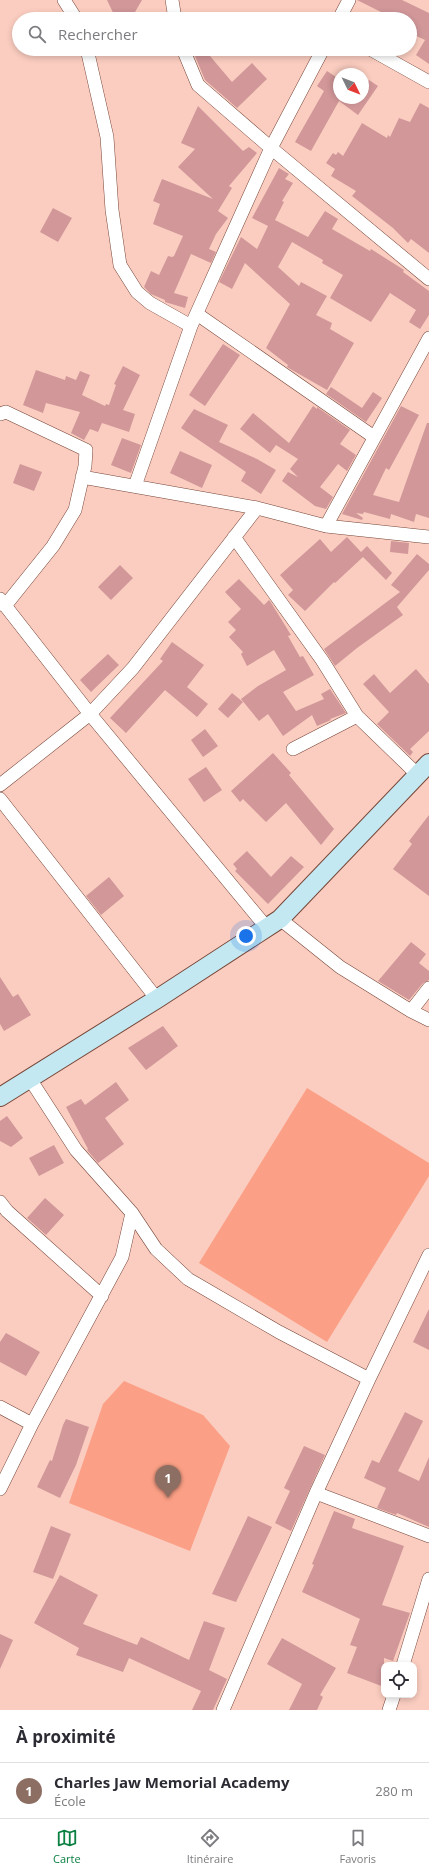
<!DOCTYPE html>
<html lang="fr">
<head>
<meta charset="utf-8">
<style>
  :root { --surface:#fff; --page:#f7f7f7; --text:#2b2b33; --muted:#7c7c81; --line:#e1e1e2; --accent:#0b8043 }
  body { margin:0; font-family:"Open Sans",sans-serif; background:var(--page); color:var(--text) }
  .controls { position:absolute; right:12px; bottom:12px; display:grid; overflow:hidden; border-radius:8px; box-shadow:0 2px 6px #0003 }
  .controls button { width:36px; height:36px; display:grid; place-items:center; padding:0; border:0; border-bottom:1px solid var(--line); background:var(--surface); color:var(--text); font:20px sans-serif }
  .compass { position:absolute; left:333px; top:68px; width:36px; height:36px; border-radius:50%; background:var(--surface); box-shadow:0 2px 6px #0003; rotate:133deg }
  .you { position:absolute; left:246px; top:936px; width:14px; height:14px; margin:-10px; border:3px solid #fff; border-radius:50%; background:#1a73e8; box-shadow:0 0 0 6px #1a73e833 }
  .badge { display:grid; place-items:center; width:26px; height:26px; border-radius:50%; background:var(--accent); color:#fff; font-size:13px; font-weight:700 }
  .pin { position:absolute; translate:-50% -33px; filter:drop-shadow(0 1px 2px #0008) }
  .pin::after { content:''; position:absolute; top:21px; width:14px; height:12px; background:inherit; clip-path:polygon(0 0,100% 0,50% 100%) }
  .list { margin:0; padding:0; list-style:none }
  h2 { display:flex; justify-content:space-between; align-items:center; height:52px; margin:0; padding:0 16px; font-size:17px }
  h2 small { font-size:13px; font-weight:400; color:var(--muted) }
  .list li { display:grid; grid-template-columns:26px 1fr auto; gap:12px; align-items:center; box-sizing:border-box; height:56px; padding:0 16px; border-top:1px solid var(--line) }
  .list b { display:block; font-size:15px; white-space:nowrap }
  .list p { margin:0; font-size:13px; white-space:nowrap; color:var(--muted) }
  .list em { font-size:13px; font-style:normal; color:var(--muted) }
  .icon { flex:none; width:22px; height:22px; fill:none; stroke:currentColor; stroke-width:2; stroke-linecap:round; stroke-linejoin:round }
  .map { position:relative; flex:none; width:429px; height:1710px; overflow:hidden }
  .search { position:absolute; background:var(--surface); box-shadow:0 2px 6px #0003; left:12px; right:12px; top:12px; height:44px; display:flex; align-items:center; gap:10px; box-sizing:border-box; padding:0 14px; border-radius:22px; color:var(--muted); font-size:15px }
  .sheet { height:108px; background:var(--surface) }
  nav { display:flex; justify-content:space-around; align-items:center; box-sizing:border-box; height:56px; border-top:1px solid var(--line); background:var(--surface); font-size:11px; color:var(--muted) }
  nav a { display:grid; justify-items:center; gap:2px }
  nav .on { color:var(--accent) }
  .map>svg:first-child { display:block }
  .green { fill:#fba086 }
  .building { fill:#d19799 }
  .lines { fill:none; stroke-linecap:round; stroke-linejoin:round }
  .street-casing { stroke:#764638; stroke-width:14 }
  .secondary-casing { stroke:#764638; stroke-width:20 }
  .street { stroke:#fff; stroke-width:13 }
  .secondary { stroke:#c3e8f1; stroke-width:18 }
</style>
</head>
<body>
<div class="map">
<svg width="429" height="1710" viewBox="0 0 429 1710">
  <rect width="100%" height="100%" fill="#fbcdc0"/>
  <path class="green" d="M 307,1088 L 429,1163 L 429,1176 L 327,1342 L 199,1263 Z
    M 124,1381 L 203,1415 L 230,1446 L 190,1551 L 69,1503 L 103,1404 Z"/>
  <path class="building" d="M 107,0 L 142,0 L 131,19 L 116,19 Z
    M 357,0 L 402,0 L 429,13 L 429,64 L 416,55 L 425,40 L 410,33 L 410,19 L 395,19 Z
    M 192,49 L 217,49 L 210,56 L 232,82 L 252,63 L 267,79 L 237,108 L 205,80 Z
    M 327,71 L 339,79 L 339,98 L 363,98 L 363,91 L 369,80 L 378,86 L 358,115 L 339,101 L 311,151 L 295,142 L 324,91 L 317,86 Z
    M 420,103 L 429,108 L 429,253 L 411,239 L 408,243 L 393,228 L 352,196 L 356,191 L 331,176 L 335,169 L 326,163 L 333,153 L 336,155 L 338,152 L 343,156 L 362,123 L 387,138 L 388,135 L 390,137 L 399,118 L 410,122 Z
    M 198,106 L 243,151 L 249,147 L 257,153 L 229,186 L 232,188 L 218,211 L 228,218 L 216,234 L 209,249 L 216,252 L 211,263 L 191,254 L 174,293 L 188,297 L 185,308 L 165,302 L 165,300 L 151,294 L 144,287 L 151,271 L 159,275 L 168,256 L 172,257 L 174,256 L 183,236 L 153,224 L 160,204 L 153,201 L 162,179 L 213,199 L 178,167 L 195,149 L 181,143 Z
    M 279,168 L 289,174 L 285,179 L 293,183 L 282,201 L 284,202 L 275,220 L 308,237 L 325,211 L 338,219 L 332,229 L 370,251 L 371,249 L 404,270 L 403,272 L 429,291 L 429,315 L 420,329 L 409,322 L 416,310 L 390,293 L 371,322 L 330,298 L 343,275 L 322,263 L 323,260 L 292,242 L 278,267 L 299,286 L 301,282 L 327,296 L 316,315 L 332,323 L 330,329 L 354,343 L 327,390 L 292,370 L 287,367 L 288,365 L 266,348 L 290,304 L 245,263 L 232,289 L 219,282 L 241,237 L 257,249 L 268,226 L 252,218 Z
    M 53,208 L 72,218 L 58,242 L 40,232 Z
    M 223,344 L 240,355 L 205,406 L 189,395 Z
    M 123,366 L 140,375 L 123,410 L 135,414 L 129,432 L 102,423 L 98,432 L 90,429 L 84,440 L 71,433 L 80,412 L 46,403 L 43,413 L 23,405 L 36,370 L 65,380 L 66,376 L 76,380 L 80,371 L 90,375 L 82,395 L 105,406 L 106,404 L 109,405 L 116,385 L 114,384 Z
    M 331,387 L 362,408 L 373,392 L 382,398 L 366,422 L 326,394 Z
    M 313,406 L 317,409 L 317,407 L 350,430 L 340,444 L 356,455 L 347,471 L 338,464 L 320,487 L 333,497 L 326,509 L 315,506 L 282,481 L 288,472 L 298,477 L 290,469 L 298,459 L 276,445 L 270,453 L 240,429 L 253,413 L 289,443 Z
    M 401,406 L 419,415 L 389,470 L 386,468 L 373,495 L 399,502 L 427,423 L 429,423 L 429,518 L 416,514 L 414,522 L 391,514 L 390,519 L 364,512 L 363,514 L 356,513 L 363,518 L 362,520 L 342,514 Z
    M 194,409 L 228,425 L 219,442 L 257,459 L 276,470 L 261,494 L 241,481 L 246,472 L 181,428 Z
    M 122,438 L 141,445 L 131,473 L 111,465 Z
    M 180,451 L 212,465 L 202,488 L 170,473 Z
    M 20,464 L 42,472 L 34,491 L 13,483 Z
    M 347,537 L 361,552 L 367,546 L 392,573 L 386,580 L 363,557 L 335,583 L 334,582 L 305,611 L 288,595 L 293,590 L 280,575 L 320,539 L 331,552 Z
    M 391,541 L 409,543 L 408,554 L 390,552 Z
    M 417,554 L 429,564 L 429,570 L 397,607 L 403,615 L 357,648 L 335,666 L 324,649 L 400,592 L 391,585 Z
    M 120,565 L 133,578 L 111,600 L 98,587 Z
    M 239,579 L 264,605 L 269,600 L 270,601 L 291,635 L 288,636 L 300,657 L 303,656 L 314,675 L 283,692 L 296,711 L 324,699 L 321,694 L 330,689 L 346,713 L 330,719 L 331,720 L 317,726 L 312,715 L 283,736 L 268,714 L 259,721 L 241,699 L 258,686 L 286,670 L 274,650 L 247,666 L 241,654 L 243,652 L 229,637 L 236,630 L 228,622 L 241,609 L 225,592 Z
    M 172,642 L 204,665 L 187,687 L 208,704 L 197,717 L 165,690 L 126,733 L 110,718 L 163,661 L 160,659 Z
    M 108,654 L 119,665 L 91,692 L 80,680 Z
    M 416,669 L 429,684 L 429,731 L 410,749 L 413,752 L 410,756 L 377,724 L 389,712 L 363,684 L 374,674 L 390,693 Z
    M 232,693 L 243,702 L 228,718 L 218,709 Z
    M 205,729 L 218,746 L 203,757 L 191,740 Z
    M 273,753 L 291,773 L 289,775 L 334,829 L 321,845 L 286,803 L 266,822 L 243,799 L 240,802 L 231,791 Z
    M 206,767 L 222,790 L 204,802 L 188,779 Z
    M 429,815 L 429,896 L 393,869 L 412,844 L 409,841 Z
    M 247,851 L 271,877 L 291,856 L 304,867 L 268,904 L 235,871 L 237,869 L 233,864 Z
    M 109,877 L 124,896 L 101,915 L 86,896 Z
    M 411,942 L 426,954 L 419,963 L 429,971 L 429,980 L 423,983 L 409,1000 L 378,981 Z
    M 0,977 L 13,997 L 18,994 L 31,1015 L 4,1031 L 0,1024 Z
    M 163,1026 L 178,1046 L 146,1070 L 128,1048 Z
    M 116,1082 L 129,1100 L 105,1118 L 124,1144 L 98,1163 L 87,1150 L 88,1149 L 66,1107 L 81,1099 L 85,1105 Z
    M 7,1116 L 23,1138 L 11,1147 L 0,1141 L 0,1121 Z
    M 54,1145 L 64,1163 L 39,1176 L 29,1158 Z
    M 45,1198 L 64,1215 L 46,1235 L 27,1218 Z
    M 429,1309 L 429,1350 L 413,1342 Z
    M 6,1333 L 40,1352 L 26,1376 L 0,1362 L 0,1342 Z
    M 405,1412 L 423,1421 L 398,1471 L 419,1481 L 429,1457 L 429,1527 L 397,1513 L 396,1515 L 377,1508 L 386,1488 L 364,1478 L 372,1460 L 379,1463 Z
    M 66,1419 L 89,1427 L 76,1465 L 60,1498 L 37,1487 L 50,1460 L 52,1461 L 63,1425 Z
    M 304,1446 L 325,1455 L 291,1531 L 275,1523 L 290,1491 L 284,1488 Z
    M 334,1511 L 355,1519 L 352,1528 L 404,1546 L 382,1605 L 410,1613 L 393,1661 L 384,1658 L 384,1687 L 347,1673 L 357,1647 L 350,1645 L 360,1619 L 302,1592 L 314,1565 L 312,1564 Z
    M 248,1516 L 272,1527 L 236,1602 L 212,1594 Z
    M 51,1526 L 71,1534 L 53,1579 L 33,1572 Z
    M 60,1575 L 98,1595 L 83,1624 L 137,1645 L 141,1637 L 189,1660 L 204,1621 L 225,1628 L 209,1670 L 227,1679 L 213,1710 L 192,1710 L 201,1691 L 129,1658 L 123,1672 L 76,1655 L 79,1648 L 34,1623 Z
    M 0,1634 L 13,1640 L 0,1669 Z
    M 282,1638 L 336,1668 L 320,1695 L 323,1697 L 317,1710 L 289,1710 L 302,1684 L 267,1664 Z"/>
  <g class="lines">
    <g class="street-casing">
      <path id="street" d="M 64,0 L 76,19
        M 172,0 L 175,19
        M 339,19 L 349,0
        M 87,49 L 107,137 L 112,210 L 120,265 L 137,292 L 150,303 L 191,326
        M 183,49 L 198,85 L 271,148 L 429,279
        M 370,49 L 429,82
        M 197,314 L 374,437
        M 0,414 L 6,412 L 86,450 L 85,466 L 75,510 L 53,546 L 5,606
        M 82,477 L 257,508 L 326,526 L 429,537
        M 135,486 L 191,326 L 271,148 L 323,49
        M 326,526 L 429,338
        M 234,537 L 322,660 L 357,716 L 419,776
        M 0,599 L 90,714 L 267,928
        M 293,749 L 357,716
        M 0,785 L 90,714 L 133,668 L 257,508
        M 0,799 L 157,999
        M 280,919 L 340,967 L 411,1011 L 429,1020
        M 411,1011 L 429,988
        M 30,1079 L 76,1150 L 132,1213 L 156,1249 L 188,1279 L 279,1332 L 369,1379
        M 0,1202 L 7,1211 L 102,1296
        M 0,1407 L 32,1424
        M 0,1489 L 32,1424 L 122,1257 L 132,1213
        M 316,1493 L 429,1536
        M 403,1665 L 429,1579
        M 223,1710 L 316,1493 L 369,1379 L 429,1255
        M 389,1710 L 394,1695"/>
    </g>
    <g class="secondary-casing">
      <path id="secondary" d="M 0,1097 L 157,999 L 280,919 L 429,763"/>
    </g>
    <use href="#street" class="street"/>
    <use href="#secondary" class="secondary"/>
  </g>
</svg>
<div class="controls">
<button><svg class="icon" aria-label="locate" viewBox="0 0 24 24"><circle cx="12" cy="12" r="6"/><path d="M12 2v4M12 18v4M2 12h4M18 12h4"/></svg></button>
</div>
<svg class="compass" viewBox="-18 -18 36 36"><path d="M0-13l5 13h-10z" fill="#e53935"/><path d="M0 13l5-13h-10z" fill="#7c7c81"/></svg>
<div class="you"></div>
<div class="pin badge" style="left:168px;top:1498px;background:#8d6e63">1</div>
<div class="search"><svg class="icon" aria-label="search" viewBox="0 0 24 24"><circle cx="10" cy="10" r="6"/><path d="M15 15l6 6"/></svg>Rechercher</div>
</div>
<section class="sheet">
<h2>À proximité<small></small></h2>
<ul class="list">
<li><span class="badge" style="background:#8d6e63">1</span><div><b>Charles Jaw Memorial Academy</b><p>École</p></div><em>280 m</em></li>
</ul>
</section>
<nav>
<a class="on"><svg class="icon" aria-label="map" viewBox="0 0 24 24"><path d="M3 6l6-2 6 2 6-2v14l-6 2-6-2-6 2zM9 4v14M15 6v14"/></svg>Carte</a>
<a><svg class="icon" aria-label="directions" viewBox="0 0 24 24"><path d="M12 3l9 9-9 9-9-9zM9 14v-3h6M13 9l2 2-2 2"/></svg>Itinéraire</a>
<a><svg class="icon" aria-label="saved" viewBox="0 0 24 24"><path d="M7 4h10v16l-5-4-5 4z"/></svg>Favoris</a>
</nav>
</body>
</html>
